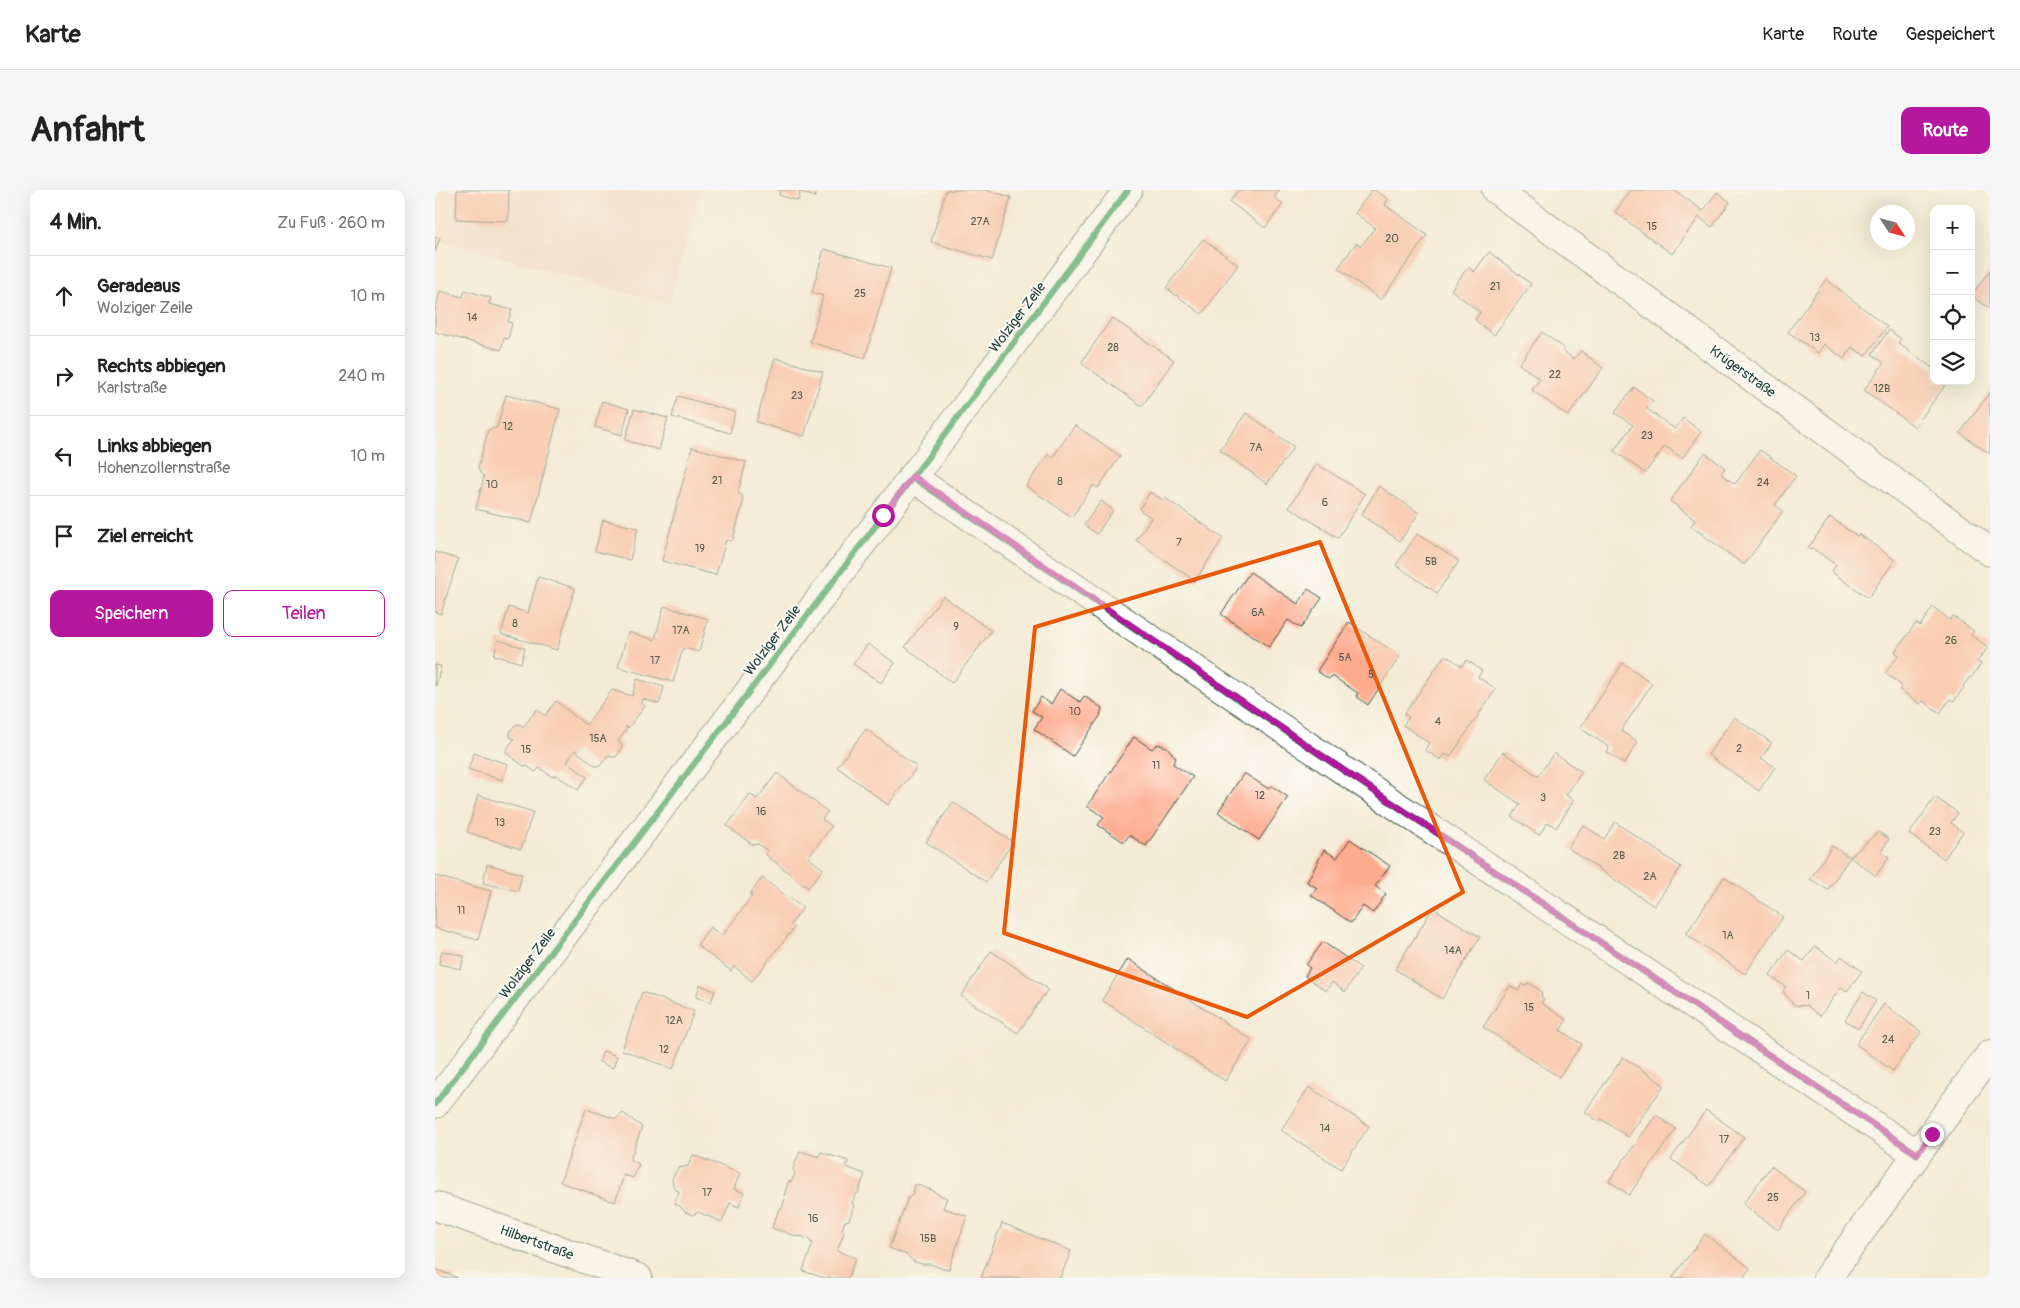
<!DOCTYPE html>
<html lang="de">
<head>
<meta charset="utf-8">
<style>
  :root { --surface:#fff; --page:#f6f6f6; --text:#222; --muted:#767676; --line:#e0e0e0; --accent:#b5179e }
  body { margin:0; font-family:Pangolin,sans-serif; background:var(--page); color:var(--text) }
  .controls { position:absolute; right:15px; top:15px; display:grid; overflow:hidden; border-radius:10px; box-shadow:0 5px 20px #0002 }
  .controls button { width:45px; height:45px; display:grid; place-items:center; padding:0; border:0; border-bottom:1px solid var(--line); background:var(--surface); color:var(--text); font:25px sans-serif }
  .compass { position:absolute; left:1435px; top:15px; width:45px; height:45px; border-radius:50%; background:var(--surface); box-shadow:0 5px 20px #0002; rotate:126deg }
  .stop { position:absolute; width:15px; height:15px; margin:-11px; border:4px solid #b5179e; border-radius:50%; background:#fff }
  .stop.end { background:#b5179e; border-color:#fff; box-shadow:0 1px 5px #0008 }
  .list { margin:0; padding:0; list-style:none }
  h2 { display:flex; justify-content:space-between; align-items:center; height:65px; margin:0; padding:0 20px; font-size:21px }
  h2 small { font-size:16px; font-weight:400; color:var(--muted) }
  .list li { display:grid; grid-template-columns:32px 1fr auto; gap:15px; align-items:center; box-sizing:border-box; height:80px; padding:0 20px; border-top:1px solid var(--line) }
  .list b { display:block; font-size:19px; white-space:nowrap }
  .list p { margin:0; font-size:16px; white-space:nowrap; color:var(--muted) }
  .list em { font-size:16px; font-style:normal; color:var(--muted) }
  .actions { display:flex; gap:10px; padding:15px 20px }
  .actions a { flex:1; padding:11px 0; border:1px solid var(--accent); border-radius:10px; text-align:center; font-size:18px; color:var(--accent) }
  .actions .main { background:var(--accent); color:#fff }
  .icon { flex:none; width:28px; height:28px; fill:none; stroke:currentColor; stroke-width:2; stroke-linecap:round; stroke-linejoin:round }
  .map { position:relative; flex:none; width:1555px; height:1088px; overflow:hidden; border-radius:10px }
  header { display:flex; align-items:center; gap:30px; box-sizing:border-box; height:70px; padding:0 25px; background:var(--surface); border-bottom:1px solid var(--line) }
  header strong { font-size:24px }
  nav { display:flex; gap:28px; margin-inline-start:auto; font-size:18px }
  .intro { display:flex; align-items:center; justify-content:space-between; box-sizing:border-box; height:120px; padding:0 30px }
  h1 { margin:0; font-size:35px }
  .button { padding:12px 22px; border-radius:10px; background:var(--accent); color:#fff; font-size:18px; font-weight:700 }
  main { display:flex; gap:30px; padding:0 30px }
  aside { flex:1; background:var(--surface); border-radius:10px; box-shadow:0 5px 20px #0002 }
  .map>svg:first-child { display:block }
  .built { fill:#f2d5be }
  .building { fill:#feaa8d }
  .lines { fill:none; stroke-linecap:round; stroke-linejoin:round }
  .minor-casing { stroke:#3f574c; stroke-width:30 }
  .minor { stroke:#fff; stroke-width:28 }
  .cycleway-casing { stroke:#fdfcf7; stroke-width:9 }
  .cycleway { stroke:#00873e; stroke-width:6 }
  .route { stroke:#b5179e; stroke-width:6 }
  .marked { fill:none; stroke:#e8590c; stroke-width:4; stroke-linejoin:round }
  .labels { text-anchor:middle; stroke-width:4; stroke-linejoin:round; paint-order:stroke }
  .number-label { font-size:11px; fill:#57584a }
  .street-label { font-size:14px; fill:#1f3d34; stroke:#fdfcf7 }
</style>
</head>
<body>
<header>
<strong>Karte</strong>
<nav><a>Karte</a><a>Route</a><a>Gespeichert</a></nav>
</header>
<div class="intro"><h1>Anfahrt</h1><a class="button">Route</a></div>
<main>
<aside>
<h2>4 Min.<small>Zu Fuß · 260 m</small></h2>
<ul class="list">
<li><svg class="icon" aria-label="ahead" viewBox="0 0 24 24"><path d="M12 20V5M6 11l6-6 6 6"/></svg><div><b>Geradeaus</b><p>Wolziger Zeile</p></div><em>10 m</em></li>
<li><svg class="icon" aria-label="right" viewBox="0 0 24 24"><path d="M7 20v-9h11M14 6l5 5-5 5"/></svg><div><b>Rechts abbiegen</b><p>Karlstraße</p></div><em>240 m</em></li>
<li><svg class="icon" aria-label="left" viewBox="0 0 24 24"><path d="M17 20v-9H6M10 6l-5 5 5 5"/></svg><div><b>Links abbiegen</b><p>Hohenzollernstraße</p></div><em>10 m</em></li>
<li><svg class="icon" aria-label="arrive" viewBox="0 0 24 24"><path d="M6 21V4h12l-3 4 3 4H6"/></svg><div><b>Ziel erreicht</b></div></li>
</ul>
<div class="actions"><a class="main">Speichern</a><a>Teilen</a></div>
</aside>
<div class="map">
<svg width="1555" height="1088" viewBox="0 0 1555 1088">
  <rect width="100%" height="100%" fill="#fdfcf7"/>
  <filter id="ink" filterUnits="userSpaceOnUse"><feTurbulence type="fractalNoise" baseFrequency=".02" numOctaves="2"/><feDisplacementMap in="SourceGraphic" scale="10" xChannelSelector="R" yChannelSelector="G"/><feConvolveMatrix kernelMatrix="1 2 1 2 8 2 1 2 1" color-interpolation-filters="sRGB"/></filter>
  <filter id="wash" filterUnits="userSpaceOnUse"><feTurbulence type="fractalNoise" baseFrequency=".0096" numOctaves="4" result="noise"/><feDisplacementMap in="SourceGraphic" scale="20" xChannelSelector="R" yChannelSelector="G"/><feGaussianBlur stdDeviation="1.12" result="paint"/><feColorMatrix in="noise" values="0 0 0 0 0 0 0 0 0 0 0 0 0 0 0 0 0 1.4 0 .05"/><feComposite in="paint" operator="in"/></filter>
  <g filter="url(#wash)">
    <rect width="100%" height="100%" fill="#f4ebd5"/>
    <path class="built" d="M 0,0 L 267,0 L 234,114 L 0,49 Z"/>
    <g id="blocks">
      <path class="building" d="M 22,0 L 74,0 L 73,31 L 21,29 Z
        M 345,0 L 382,0 L 380,7 L 365,2 L 363,11 L 344,5 Z
        M 511,0 L 550,0 L 576,7 L 557,70 L 496,52 Z
        M 803,0 L 845,0 L 839,7 L 848,14 L 830,38 L 795,12 Z
        M 937,0 L 940,0 L 953,9 L 950,15 L 992,45 L 946,110 L 903,78 L 921,53 L 926,56 L 940,38 L 920,23 Z
        M 1196,0 L 1239,0 L 1268,21 L 1282,2 L 1295,12 L 1277,37 L 1264,27 L 1237,64 L 1180,22 Z
        M 0,47 L 5,48 L 0,62 Z
        M 768,49 L 803,75 L 767,124 L 731,98 Z
        M 389,59 L 456,78 L 430,168 L 375,152 L 388,106 L 377,102 Z
        M 1054,62 L 1096,94 L 1059,145 L 1040,130 L 1045,122 L 1016,100 L 1033,77 L 1039,82 Z
        M 1555,80 L 1555,119 L 1536,106 Z
        M 1391,89 L 1452,137 L 1430,166 L 1417,157 L 1409,169 L 1389,154 L 1383,163 L 1353,142 Z
        M 30,100 L 56,108 L 54,114 L 77,120 L 73,132 L 77,133 L 73,149 L 69,148 L 66,160 L 0,142 L 0,121 L 5,101 L 28,107 Z
        M 677,128 L 739,170 L 707,216 L 646,173 Z
        M 1454,140 L 1466,149 L 1463,153 L 1499,179 L 1499,191 L 1513,191 L 1480,237 L 1429,200 L 1449,173 L 1437,164 Z
        M 1107,142 L 1129,158 L 1127,160 L 1139,169 L 1146,161 L 1168,178 L 1133,226 L 1097,200 L 1105,189 L 1084,174 Z
        M 340,168 L 388,182 L 369,246 L 321,232 Z
        M 1199,197 L 1218,211 L 1212,219 L 1240,239 L 1248,228 L 1266,242 L 1247,268 L 1230,256 L 1210,283 L 1179,261 L 1198,235 L 1180,223 Z
        M 1555,202 L 1555,264 L 1525,243 Z
        M 71,205 L 125,219 L 96,333 L 41,319 L 49,286 L 46,284 L 43,278 L 53,240 L 62,237 Z
        M 243,206 L 300,222 L 295,243 L 237,227 Z
        M 167,211 L 194,219 L 187,245 L 160,237 Z
        M 199,219 L 233,228 L 224,260 L 190,250 Z
        M 811,223 L 859,257 L 832,294 L 785,260 Z
        M 640,235 L 685,266 L 663,298 L 658,295 L 637,327 L 591,296 L 613,264 L 618,267 Z
        M 257,257 L 311,272 L 303,303 L 307,305 L 308,313 L 298,349 L 296,351 L 291,350 L 281,385 L 227,371 Z
        M 1325,260 L 1361,286 L 1340,315 L 1348,321 L 1309,375 L 1256,336 L 1260,330 L 1235,311 L 1270,263 L 1290,278 L 1286,284 L 1300,294 Z
        M 882,274 L 930,304 L 903,348 L 854,317 Z
        M 944,296 L 984,323 L 965,351 L 926,325 Z
        M 715,302 L 728,310 L 730,308 L 788,348 L 760,391 L 701,350 L 716,328 L 704,319 Z
        M 666,311 L 678,320 L 662,344 L 649,335 Z
        M 1395,327 L 1422,346 L 1424,344 L 1460,370 L 1433,408 L 1397,382 L 1401,375 L 1377,358 L 1375,360 L 1373,358 Z
        M 168,330 L 203,338 L 195,370 L 160,361 Z
        M 982,344 L 1024,371 L 1002,403 L 961,375 Z
        M 0,362 L 23,369 L 6,424 L 0,422 Z
        M 815,382 L 863,414 L 873,399 L 887,408 L 866,438 L 853,430 L 834,457 L 786,424 Z
        M 103,387 L 140,398 L 122,460 L 66,444 L 74,417 L 93,423 Z
        M 508,406 L 556,441 L 517,493 L 470,457 Z
        M 229,416 L 273,429 L 264,462 L 248,458 L 238,492 L 183,477 L 193,442 L 220,450 Z
        M 1498,417 L 1515,430 L 1518,426 L 1539,441 L 1536,445 L 1553,457 L 1542,472 L 1546,474 L 1536,488 L 1535,487 L 1528,496 L 1529,497 L 1519,511 L 1515,509 L 1505,523 L 1488,511 L 1485,514 L 1465,500 L 1467,496 L 1450,483 L 1464,465 L 1460,462 L 1481,433 L 1485,436 Z
        M 914,432 L 965,466 L 933,515 L 921,506 L 923,503 L 897,486 L 894,489 L 882,481 Z
        M 63,450 L 90,458 L 86,473 L 59,465 Z
        M 433,454 L 460,473 L 446,493 L 418,474 Z
        M 1010,465 L 1027,476 L 1032,470 L 1047,481 L 1043,487 L 1061,499 L 1015,567 L 1010,564 L 1006,570 L 990,560 L 994,553 L 968,535 L 974,527 L 969,524 Z
        M 1188,473 L 1217,493 L 1186,541 L 1203,552 L 1189,574 L 1172,562 L 1174,557 L 1145,538 Z
        M 0,475 L 6,476 L 1,496 L 0,496 Z
        M 202,489 L 229,497 L 224,514 L 208,509 L 207,513 L 210,516 L 193,538 L 191,536 L 191,540 L 183,551 L 186,554 L 187,558 L 181,567 L 176,567 L 173,565 L 165,576 L 160,576 L 140,560 L 132,572 L 152,587 L 143,600 L 121,585 L 117,587 L 105,578 L 100,582 L 92,576 L 89,576 L 71,563 L 71,560 L 79,549 L 75,547 L 75,542 L 80,535 L 85,534 L 88,537 L 102,519 L 110,526 L 121,511 L 151,535 L 177,500 L 197,506 Z
        M 625,499 L 645,512 L 649,506 L 667,518 L 665,526 L 638,566 L 599,539 L 607,527 L 597,521 L 606,507 L 616,514 Z
        M 1299,527 L 1337,553 L 1326,568 L 1340,577 L 1324,601 L 1273,565 Z
        M 431,539 L 482,577 L 453,615 L 402,577 Z
        M 699,547 L 717,559 L 722,554 L 732,557 L 741,568 L 738,574 L 758,587 L 711,656 L 694,645 L 689,652 L 663,635 L 669,627 L 652,616 Z
        M 1068,562 L 1103,586 L 1119,563 L 1147,582 L 1131,605 L 1139,610 L 1121,638 L 1113,632 L 1104,645 L 1077,627 L 1085,614 L 1049,590 Z
        M 39,563 L 73,574 L 67,590 L 33,579 Z
        M 342,583 L 393,622 L 387,629 L 397,636 L 373,667 L 388,679 L 373,698 L 331,665 L 332,660 L 323,654 L 318,655 L 292,636 L 315,604 L 322,609 Z
        M 809,583 L 832,598 L 837,596 L 853,607 L 824,650 L 783,622 Z
        M 43,605 L 98,622 L 86,659 L 32,642 Z
        M 1500,607 L 1523,623 L 1516,633 L 1528,642 L 1509,669 L 1474,644 Z
        M 518,612 L 578,652 L 551,692 L 491,652 Z
        M 1180,632 L 1246,677 L 1219,716 L 1133,658 L 1148,635 L 1169,649 Z
        M 1443,642 L 1454,649 L 1446,662 L 1454,667 L 1441,686 L 1415,667 Z
        M 915,649 L 955,676 L 940,696 L 951,704 L 938,723 L 928,716 L 916,733 L 876,705 L 882,698 L 872,692 L 889,660 L 902,668 Z
        M 1397,656 L 1415,667 L 1393,700 L 1375,689 Z
        M 52,674 L 87,684 L 83,701 L 48,693 Z
        M 0,686 L 56,701 L 43,750 L 0,738 Z
        M 1289,687 L 1348,727 L 1310,784 L 1251,744 Z
        M 327,688 L 368,718 L 355,735 L 359,738 L 317,791 L 299,776 L 296,781 L 262,755 L 275,737 L 287,746 L 317,706 L 315,704 Z
        M 998,718 L 1045,747 L 1007,809 L 960,779 Z
        M 888,752 L 926,778 L 910,802 L 897,792 L 891,801 L 870,786 L 875,778 L 871,775 Z
        M 1380,756 L 1402,772 L 1406,766 L 1427,781 L 1412,801 L 1406,797 L 1385,826 L 1371,815 L 1363,816 L 1357,813 L 1348,801 L 1351,797 L 1335,786 L 1353,760 L 1369,771 Z
        M 7,761 L 29,766 L 26,779 L 4,774 Z
        M 556,761 L 613,799 L 583,843 L 526,806 Z
        M 693,769 L 817,850 L 790,891 L 667,810 Z
        M 1094,793 L 1107,802 L 1106,807 L 1109,809 L 1106,813 L 1132,830 L 1125,840 L 1147,854 L 1124,887 L 1048,837 L 1075,796 L 1083,801 L 1087,794 L 1089,796 Z
        M 265,795 L 280,801 L 276,812 L 261,807 Z
        M 207,802 L 259,821 L 238,879 L 187,860 Z
        M 1428,802 L 1441,811 L 1423,839 L 1410,830 Z
        M 1449,814 L 1486,842 L 1458,881 L 1421,854 Z
        M 168,861 L 182,866 L 178,878 L 164,872 Z
        M 1188,867 L 1229,895 L 1193,947 L 1166,929 L 1164,932 L 1150,922 Z
        M 874,897 L 934,936 L 906,979 L 846,940 Z
        M 151,919 L 181,929 L 188,923 L 207,937 L 195,970 L 204,974 L 198,988 L 189,985 L 180,1012 L 125,992 Z
        M 1271,920 L 1309,947 L 1274,996 L 1236,969 Z
        M 1221,925 L 1241,939 L 1194,1005 L 1174,991 Z
        M 365,961 L 384,967 L 386,962 L 413,971 L 411,977 L 430,984 L 423,1003 L 420,1005 L 417,1013 L 419,1016 L 414,1030 L 410,1031 L 407,1039 L 409,1043 L 402,1061 L 421,1068 L 413,1088 L 389,1088 L 368,1081 L 378,1053 L 375,1052 L 376,1050 L 365,1046 L 364,1047 L 337,1038 L 344,1019 L 347,1018 L 350,1009 L 349,1006 L 353,992 L 357,991 L 360,983 L 358,979 Z
        M 258,965 L 305,983 L 299,999 L 309,1003 L 304,1017 L 295,1013 L 287,1032 L 263,1022 L 258,1025 L 250,1022 L 245,1016 L 240,1014 L 244,1001 L 239,999 L 237,990 L 241,981 L 244,978 L 253,976 Z
        M 1336,976 L 1370,1002 L 1343,1040 L 1308,1014 Z
        M 481,994 L 499,1001 L 502,1004 L 512,1008 L 508,1018 L 532,1026 L 514,1079 L 508,1079 L 495,1074 L 486,1074 L 478,1071 L 472,1065 L 454,1058 L 473,1008 L 477,1005 Z
        M 567,1033 L 636,1061 L 625,1088 L 546,1088 Z
        M 1270,1044 L 1315,1078 L 1308,1088 L 1237,1088 Z
        M 0,1079 L 23,1088 L 0,1088 Z"/>
    </g>
  </g>
  <g filter="url(#ink)">
    <use href="#blocks" fill-opacity="0" stroke="#3f574c" stroke-width="1"/>
    <g class="lines">
      <g class="minor-casing">
        <path id="minor" d="M 1061,0 L 1555,362
          M 477,287 L 911,582 L 1482,964
          M 0,914 L 493,267 L 693,0
          M 0,1016 L 203,1088
          M 1392,1088 L 1555,864"/>
      </g>
      <use href="#minor" class="minor"/>
      <g class="cycleway-casing">
        <path id="cycleway" d="M 477,287 L 911,582 L 1482,964
          M 0,914 L 493,267 L 693,0"/>
      </g>
      <use href="#cycleway" class="cycleway"/>
    </g>
  </g>
  <g class="lines" filter="url(#ink)">
    <path class="route" d="M 448,325 L 478,286 L 911,582 L 1482,964 L 1497,944"/>
  </g>
  <path d="M0 0H1555V1088H0ZM 885,352 L 1028,702 L 812,827 L 569,743 L 600,437 Z" fill="#f4ebd5" fill-opacity=".55" fill-rule="evenodd"/>
  <path class="marked" d="M 885,352 L 1028,702 L 812,827 L 569,743 L 600,437 Z"/>
  <g class="labels">
    <g class="number-label">
      <text x="545" y="35">27A</text>
      <text x="1217" y="40">15</text>
      <text x="957" y="52">20</text>
      <text x="1060" y="100">21</text>
      <text x="425" y="107">25</text>
      <text x="37" y="131">14</text>
      <text x="1380" y="151">13</text>
      <text x="678" y="161">28</text>
      <text x="1120" y="188">22</text>
      <text x="1447" y="202">12B</text>
      <text x="362" y="209">23</text>
      <text x="73" y="240">12</text>
      <text x="1212" y="249">23</text>
      <text x="821" y="261">7A</text>
      <text x="282" y="294">21</text>
      <text x="625" y="295">8</text>
      <text x="1328" y="296">24</text>
      <text x="57" y="298">10</text>
      <text x="890" y="316">6</text>
      <text x="744" y="356">7</text>
      <text x="265" y="362">19</text>
      <text x="996" y="375">5B</text>
      <text x="823" y="426">6A</text>
      <text x="80" y="437">8</text>
      <text x="521" y="440">9</text>
      <text x="246" y="444">17A</text>
      <text x="1516" y="454">26</text>
      <text x="910" y="471">5A</text>
      <text x="220" y="474">17</text>
      <text x="936" y="488">5</text>
      <text x="640" y="525">10</text>
      <text x="1003" y="535">4</text>
      <text x="163" y="552">15A</text>
      <text x="1304" y="562">2</text>
      <text x="91" y="563">15</text>
      <text x="721" y="579">11</text>
      <text x="825" y="609">12</text>
      <text x="1108" y="611">3</text>
      <text x="326" y="625">16</text>
      <text x="65" y="636">13</text>
      <text x="1500" y="645">23</text>
      <text x="1184" y="669">2B</text>
      <text x="1215" y="690">2A</text>
      <text x="26" y="724">11</text>
      <text x="1293" y="749">1A</text>
      <text x="1018" y="764">14A</text>
      <text x="1373" y="809">1</text>
      <text x="1094" y="821">15</text>
      <text x="239" y="834">12A</text>
      <text x="1453" y="853">24</text>
      <text x="229" y="863">12</text>
      <text x="890" y="942">14</text>
      <text x="1289" y="953">17</text>
      <text x="272" y="1006">17</text>
      <text x="1338" y="1011">25</text>
      <text x="378" y="1032">16</text>
      <text x="493" y="1052">15B</text>
    </g>
    <g class="street-label">
      <text transform="translate(582 127) rotate(-53)" y="5">Wolziger Zeile</text>
      <text transform="translate(1308 181) rotate(36)" y="5">Krügerstraße</text>
      <text transform="translate(337 450) rotate(-53)" y="5">Wolziger Zeile</text>
      <text transform="translate(92 773) rotate(-53)" y="5">Wolziger Zeile</text>
      <text transform="translate(102 1052) rotate(20)" y="5">Hilbertstraße</text>
    </g>
  </g>
</svg>
<div class="controls">
<button>+</button>
<button>−</button>
<button><svg class="icon" aria-label="locate" viewBox="0 0 24 24"><circle cx="12" cy="12" r="6"/><path d="M12 2v4M12 18v4M2 12h4M18 12h4"/></svg></button>
<button><svg class="icon" aria-label="layers" viewBox="0 0 24 24"><path d="M12 4l9 5-9 5-9-5zM3 14l9 5 9-5"/></svg></button>
</div>
<svg class="compass" viewBox="-18 -18 36 36"><path d="M0-13l5 13h-10z" fill="#e53935"/><path d="M0 13l5-13h-10z" fill="#767676"/></svg>
<div class="stop" style="left:448px;top:325px"></div>
<div class="stop end" style="left:1497px;top:944px"></div>
</div>
</main>
</body>
</html>
